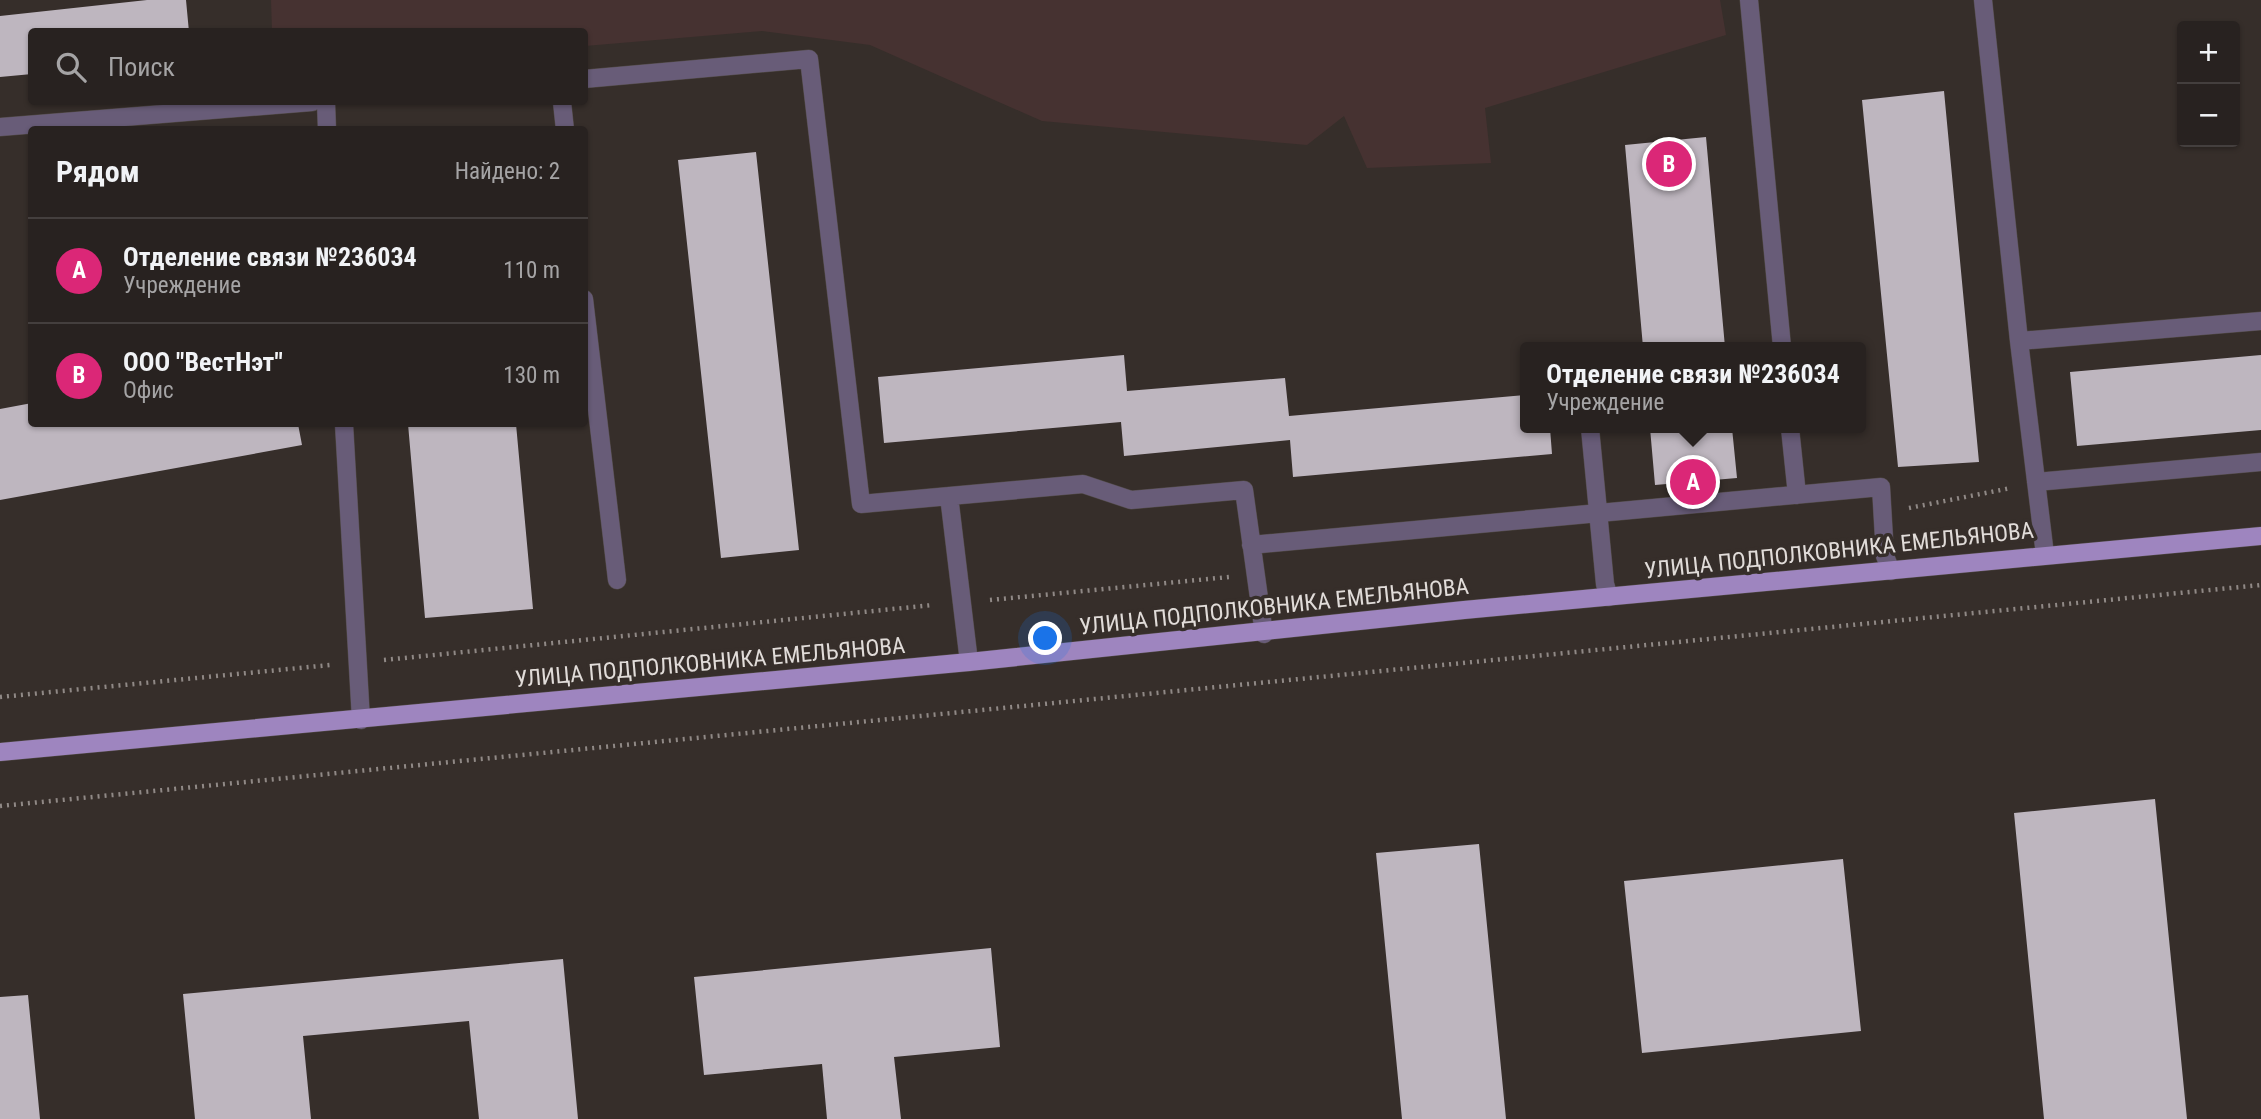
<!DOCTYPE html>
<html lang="ru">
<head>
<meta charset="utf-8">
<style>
  :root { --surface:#282220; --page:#342f2d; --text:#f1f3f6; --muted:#a5a4a5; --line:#443f3e; --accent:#db2777 }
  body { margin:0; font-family:"Roboto Condensed",sans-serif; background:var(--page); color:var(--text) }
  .controls { position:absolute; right:21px; top:21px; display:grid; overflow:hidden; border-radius:7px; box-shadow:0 2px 5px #0004 }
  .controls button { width:63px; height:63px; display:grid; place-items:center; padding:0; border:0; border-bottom:2px solid var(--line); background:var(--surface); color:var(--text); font:35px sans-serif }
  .you { position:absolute; left:1046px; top:639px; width:24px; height:24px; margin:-18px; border:5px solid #fff; border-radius:50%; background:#1a73e8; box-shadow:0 0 0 10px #1a73e833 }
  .badge { display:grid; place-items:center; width:46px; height:46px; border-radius:50%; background:var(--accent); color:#fff; font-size:23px; font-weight:700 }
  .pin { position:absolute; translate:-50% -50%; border:4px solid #fff; box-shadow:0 2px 7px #0006 }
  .popup { position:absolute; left:1520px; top:342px; width:346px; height:91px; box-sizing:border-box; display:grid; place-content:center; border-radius:7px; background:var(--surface); filter:drop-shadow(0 2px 5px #0005); font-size:23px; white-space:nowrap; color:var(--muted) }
  .popup b { font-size:26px; color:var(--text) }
  .popup::after { content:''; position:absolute; left:50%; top:100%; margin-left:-14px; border:14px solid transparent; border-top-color:var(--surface) }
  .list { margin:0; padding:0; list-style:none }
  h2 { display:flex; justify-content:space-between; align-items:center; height:91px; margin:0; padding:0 28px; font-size:30px }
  h2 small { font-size:23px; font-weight:400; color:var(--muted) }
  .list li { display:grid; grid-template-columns:46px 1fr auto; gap:21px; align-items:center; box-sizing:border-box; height:105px; padding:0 28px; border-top:2px solid var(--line) }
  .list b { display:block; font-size:26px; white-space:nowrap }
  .list p { margin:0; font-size:23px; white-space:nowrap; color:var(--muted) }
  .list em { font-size:23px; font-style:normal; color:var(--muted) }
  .icon { flex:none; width:38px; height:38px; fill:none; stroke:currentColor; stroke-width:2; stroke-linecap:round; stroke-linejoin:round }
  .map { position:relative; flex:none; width:2261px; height:1119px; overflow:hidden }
  .search { position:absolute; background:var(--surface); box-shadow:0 2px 5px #0004; left:28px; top:28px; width:560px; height:77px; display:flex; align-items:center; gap:18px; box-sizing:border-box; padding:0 24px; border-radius:7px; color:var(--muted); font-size:26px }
  .panel { position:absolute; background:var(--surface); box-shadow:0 2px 5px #0004; left:28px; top:126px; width:560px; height:301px; border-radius:7px }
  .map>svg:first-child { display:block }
  .industrial { fill:#463231 }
  .building { fill:#beb6bf }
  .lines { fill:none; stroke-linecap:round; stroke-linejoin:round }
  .service-casing { stroke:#514a46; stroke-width:19 }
  .primary-casing { stroke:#514a46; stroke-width:19 }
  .path { stroke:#908986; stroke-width:4.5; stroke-dasharray:2 5; stroke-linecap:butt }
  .service { stroke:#685c78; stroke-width:18 }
  .primary { stroke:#9e85bf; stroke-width:18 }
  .labels { text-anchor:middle; stroke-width:7; stroke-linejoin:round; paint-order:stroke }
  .street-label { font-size:23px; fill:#e1dcd9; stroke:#362e2a }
</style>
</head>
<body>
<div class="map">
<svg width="2261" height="1119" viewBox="0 0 2261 1119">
  <rect width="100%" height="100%" fill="#362e2a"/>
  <path class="industrial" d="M 271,0 L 1720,0 L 1726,35 L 1485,108 L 1491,163 L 1367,168 L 1344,116 L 1307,145 L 1042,121 L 870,45 L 762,31 L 585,46 L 584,32 L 272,31 Z"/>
  <path class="building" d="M 147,0 L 186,0 L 189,32 L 32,32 L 32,74 L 0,77 L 0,16 Z
    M 1944,91 L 1979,462 L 1898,467 L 1862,100 Z
    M 1706,137 L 1725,347 L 1643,347 L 1625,145 Z
    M 756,152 L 799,550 L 721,558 L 678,160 Z
    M 1124,355 L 1127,391 L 1285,378 L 1289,416 L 1525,395 L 1525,428 L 1550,428 L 1552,454 L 1293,477 L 1290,440 L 1124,456 L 1121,422 L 884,443 L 878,377 Z
    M 2261,355 L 2261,430 L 2077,446 L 2070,372 Z
    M 32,403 L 32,424 L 298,424 L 302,445 L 0,500 L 0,409 Z
    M 408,424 L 516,424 L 533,609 L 425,618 Z
    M 1650,428 L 1732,428 L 1737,478 L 1655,485 Z
    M 2155,799 L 2187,1119 L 2044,1119 L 2014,813 Z
    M 1479,844 L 1506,1119 L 1402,1119 L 1376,853 Z
    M 1843,859 L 1861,1031 L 1642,1053 L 1624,881 Z
    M 991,948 L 1000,1047 L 894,1057 L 901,1119 L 827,1119 L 822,1064 L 704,1075 L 694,977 Z
    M 563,959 L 578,1119 L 479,1119 L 469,1021 L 303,1036 L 311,1119 L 195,1119 L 183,994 Z
    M 28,995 L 40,1119 L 0,1119 L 0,997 Z"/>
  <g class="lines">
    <g class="service-casing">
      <path id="service" d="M 1749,0 L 1782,347
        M 1983,0 L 2019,341
        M 584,79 L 809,59 L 861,504 L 1083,484 L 1131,500 L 1244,490 L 1264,634
        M 326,102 L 327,130
        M 562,102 L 565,130
        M 0,127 L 312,102
        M 584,299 L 617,580
        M 344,424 L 361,720
        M 1590,428 L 1605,584 L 1609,597
        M 1790,428 L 1797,495
        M 2036,482 L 2261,462
        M 949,496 L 969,662
        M 1251,545 L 1881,487 L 1885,556 L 1891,571
        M 2045,555 L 2019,341 L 2261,321"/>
    </g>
    <g class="primary-casing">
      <path id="primary" d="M 0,752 L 969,662 L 1464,610 L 2261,536"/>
    </g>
    <path class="path" d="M 1909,508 L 2011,488
      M 990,600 L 1229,577
      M 384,660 L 933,605
      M 0,697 L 330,665
      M 0,806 L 2261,585"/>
    <use href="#service" class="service"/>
    <use href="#primary" class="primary"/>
  </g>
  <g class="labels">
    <g class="street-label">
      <text transform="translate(1839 550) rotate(-6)" y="8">УЛИЦА ПОДПОЛКОВНИКА ЕМЕЛЬЯНОВА</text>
      <text transform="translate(1274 606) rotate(-6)" y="8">УЛИЦА ПОДПОЛКОВНИКА ЕМЕЛЬЯНОВА</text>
      <text transform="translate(710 662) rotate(-5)" y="8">УЛИЦА ПОДПОЛКОВНИКА ЕМЕЛЬЯНОВА</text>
    </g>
  </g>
</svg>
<div class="controls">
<button>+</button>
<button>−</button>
</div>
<div class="you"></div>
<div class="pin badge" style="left:1693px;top:482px">A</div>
<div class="popup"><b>Отделение связи №236034</b>Учреждение</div>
<div class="pin badge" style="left:1669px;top:164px">B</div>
<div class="search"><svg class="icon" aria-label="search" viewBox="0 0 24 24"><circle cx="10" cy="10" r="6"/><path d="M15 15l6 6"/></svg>Поиск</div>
<section class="panel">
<h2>Рядом<small>Найдено: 2</small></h2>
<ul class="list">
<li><span class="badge">A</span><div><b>Отделение связи №236034</b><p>Учреждение</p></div><em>110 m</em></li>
<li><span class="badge">B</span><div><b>ООО &quot;ВестНэт&quot;</b><p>Офис</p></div><em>130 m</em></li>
</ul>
</section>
</div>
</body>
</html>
